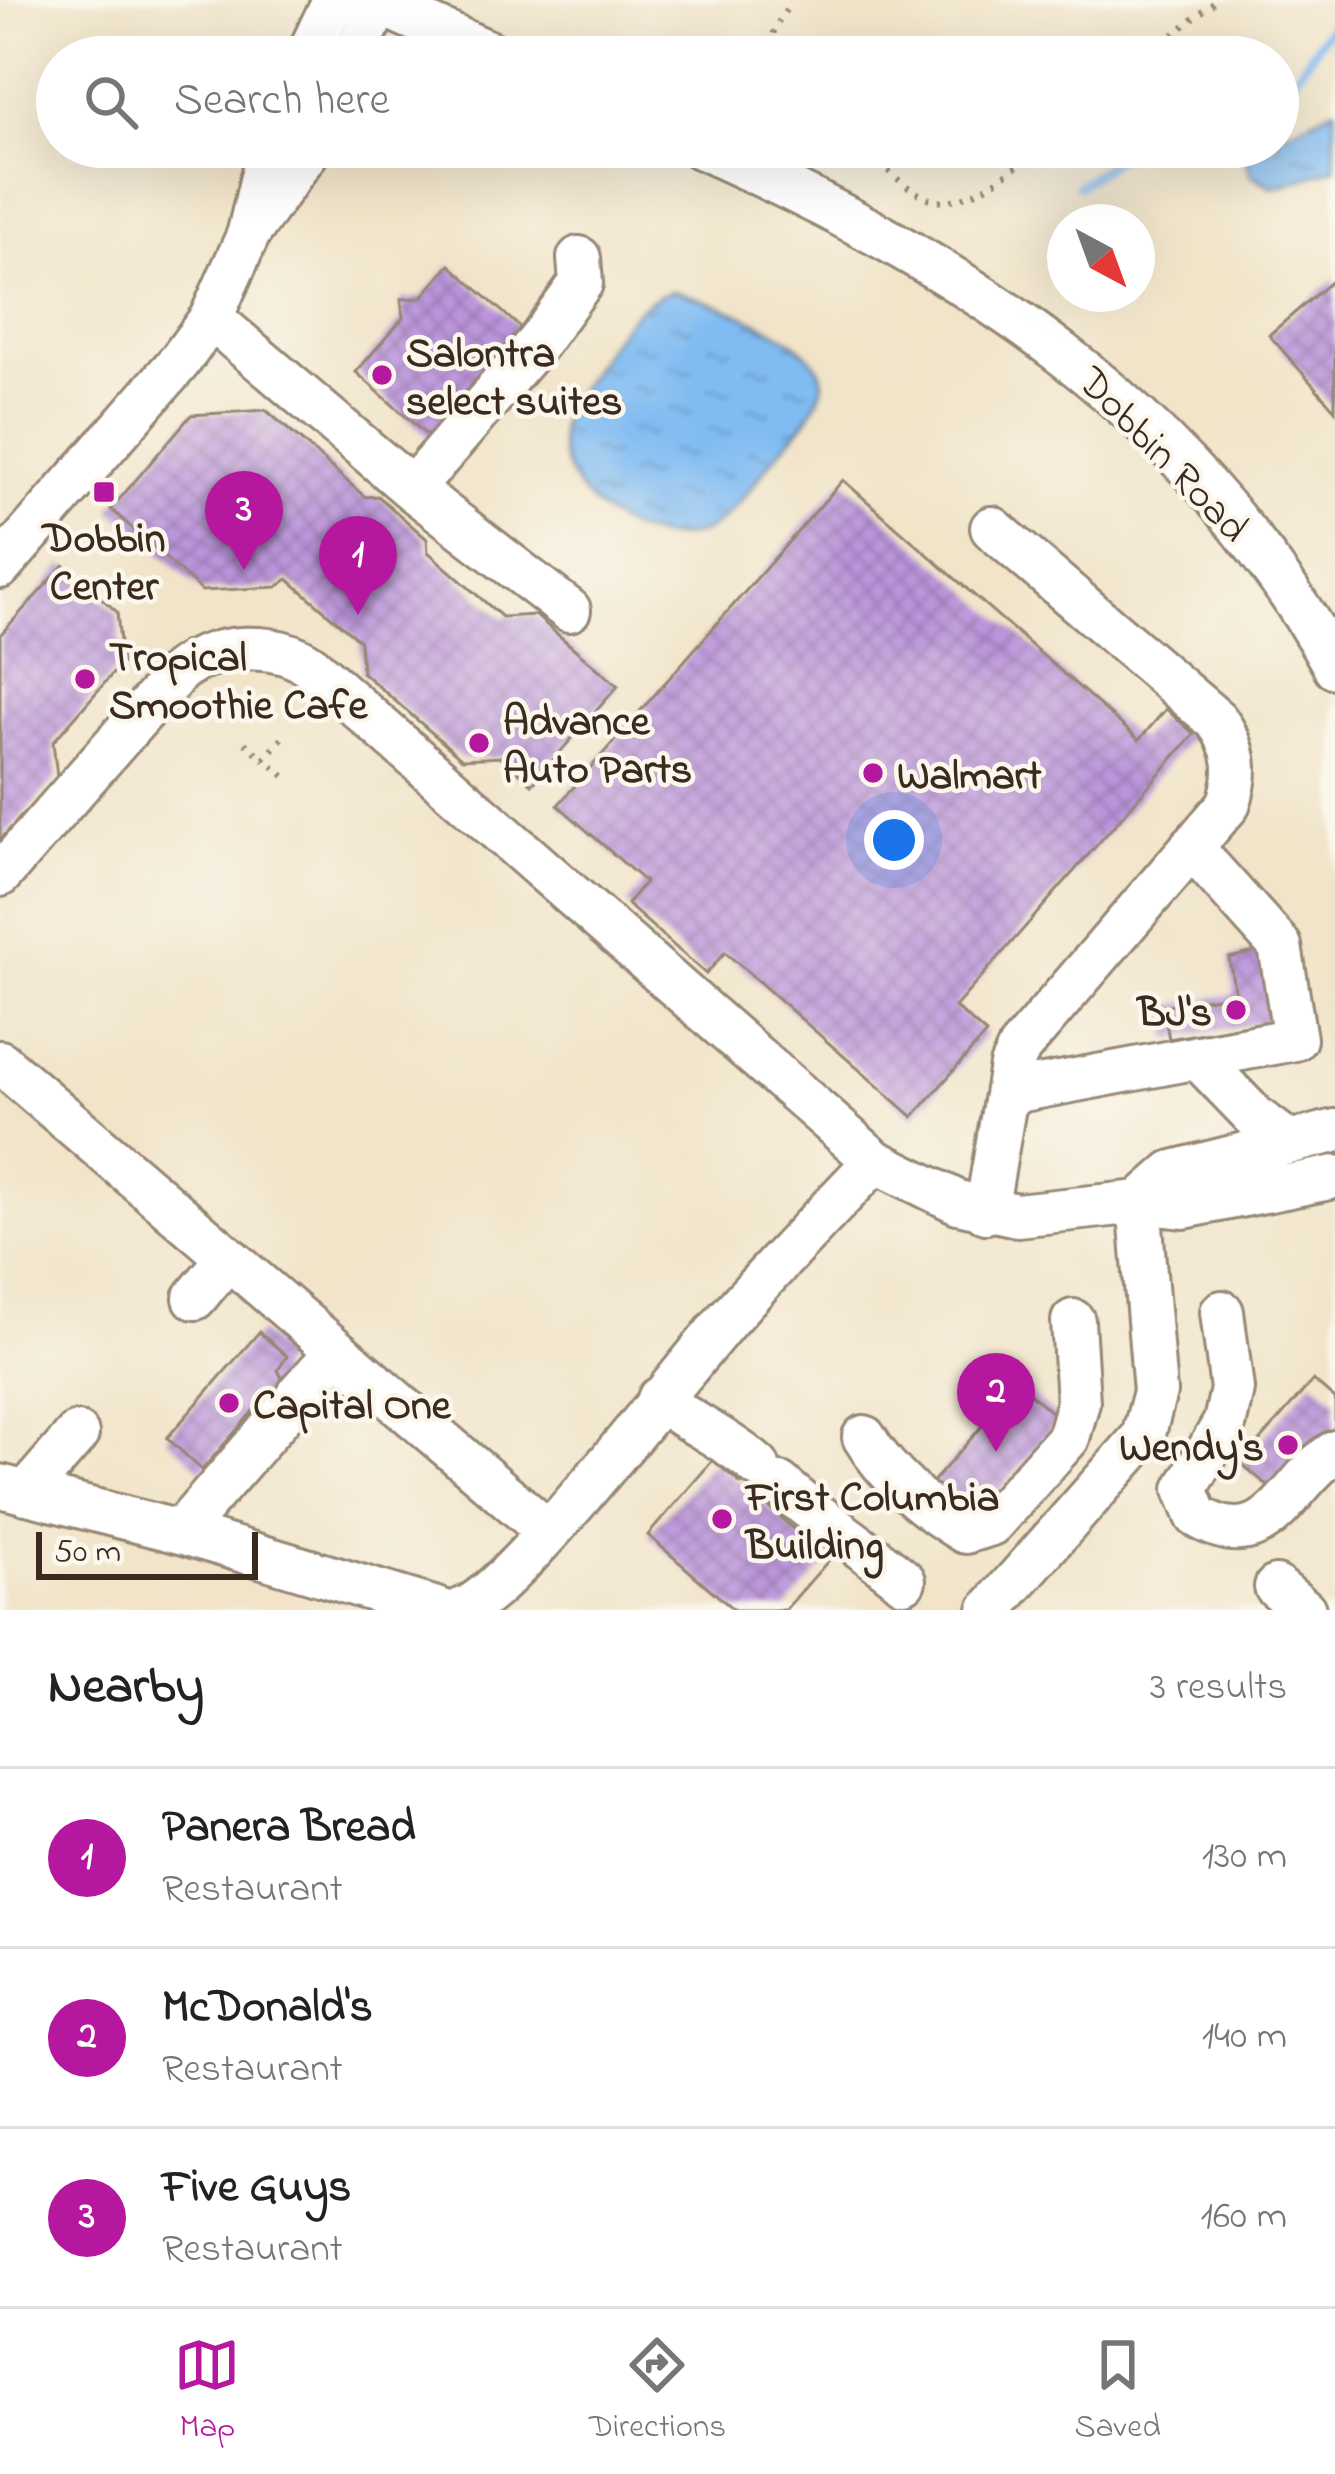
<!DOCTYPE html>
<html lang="en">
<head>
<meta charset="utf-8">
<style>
  :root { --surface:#fff; --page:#f2f2f2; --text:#222; --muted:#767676; --line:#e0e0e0; --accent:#b5179e }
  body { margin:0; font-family:"Indie Flower",sans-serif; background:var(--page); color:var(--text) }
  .compass { position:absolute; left:1047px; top:204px; width:108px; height:108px; border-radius:50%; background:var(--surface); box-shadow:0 12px 48px #0002; rotate:139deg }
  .scale { position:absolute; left:36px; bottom:30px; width:222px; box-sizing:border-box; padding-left:12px; border:6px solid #3b2a1e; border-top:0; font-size:33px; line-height:42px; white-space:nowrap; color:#3b2a1e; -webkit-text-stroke:9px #fbf7ec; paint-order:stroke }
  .you { position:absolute; left:894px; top:840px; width:42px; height:42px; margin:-30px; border:9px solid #fff; border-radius:50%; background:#1a73e8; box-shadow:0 0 0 18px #1a73e833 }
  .badge { display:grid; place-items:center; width:78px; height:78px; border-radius:50%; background:var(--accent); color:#fff; font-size:39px; font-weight:700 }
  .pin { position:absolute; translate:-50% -99px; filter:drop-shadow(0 3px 6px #0008) }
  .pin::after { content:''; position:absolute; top:63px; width:42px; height:36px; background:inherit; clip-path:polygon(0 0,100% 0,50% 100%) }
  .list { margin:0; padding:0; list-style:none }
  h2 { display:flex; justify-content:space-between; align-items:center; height:156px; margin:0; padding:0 48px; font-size:51px }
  h2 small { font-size:39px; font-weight:400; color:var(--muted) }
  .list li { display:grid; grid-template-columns:78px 1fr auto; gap:36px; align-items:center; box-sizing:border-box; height:180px; padding:0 48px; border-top:3px solid var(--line) }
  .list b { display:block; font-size:45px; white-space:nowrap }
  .list p { margin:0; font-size:39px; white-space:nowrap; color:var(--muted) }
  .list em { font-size:39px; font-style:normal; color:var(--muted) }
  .icon { flex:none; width:66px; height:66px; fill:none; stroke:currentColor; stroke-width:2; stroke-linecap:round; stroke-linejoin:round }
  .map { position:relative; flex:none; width:1335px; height:1610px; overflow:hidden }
  .search { position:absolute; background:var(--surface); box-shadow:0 12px 48px #0002; left:36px; right:36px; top:36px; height:132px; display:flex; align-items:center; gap:30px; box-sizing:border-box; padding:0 42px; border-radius:66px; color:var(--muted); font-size:45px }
  .sheet { height:696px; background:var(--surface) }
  nav { display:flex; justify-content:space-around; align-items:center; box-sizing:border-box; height:168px; border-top:3px solid var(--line); background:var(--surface); font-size:33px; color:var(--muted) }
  nav a { display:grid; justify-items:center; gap:6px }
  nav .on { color:var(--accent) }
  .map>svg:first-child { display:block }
  .water { fill:url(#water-ripples); stroke:#5e7288; stroke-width:3 }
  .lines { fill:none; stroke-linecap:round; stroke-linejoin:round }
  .stream { stroke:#80bbf2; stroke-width:9 }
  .building { fill:url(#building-cross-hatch) }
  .minor-casing { stroke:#968774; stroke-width:48 }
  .path { stroke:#968774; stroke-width:6; stroke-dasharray:3 9; stroke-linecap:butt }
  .minor { stroke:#fff; stroke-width:42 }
  .poi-dot { fill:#b5179e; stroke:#fbf7ec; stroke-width:4.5 }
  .labels { text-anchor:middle; stroke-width:9; stroke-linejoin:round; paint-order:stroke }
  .poi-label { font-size:42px; font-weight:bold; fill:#3b2a1e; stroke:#fbf7ec; text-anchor:start }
  .street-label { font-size:42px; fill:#3b2a1e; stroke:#fbf7ec }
</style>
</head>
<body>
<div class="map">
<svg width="1335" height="1610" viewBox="0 0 1335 1610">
  <defs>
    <pattern id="water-ripples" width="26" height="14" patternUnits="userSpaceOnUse" patternTransform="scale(3)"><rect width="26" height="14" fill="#80bbf2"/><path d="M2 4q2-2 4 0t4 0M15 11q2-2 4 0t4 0" fill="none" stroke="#6a98c3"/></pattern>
    <pattern id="building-cross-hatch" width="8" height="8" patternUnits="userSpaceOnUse" patternTransform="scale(3)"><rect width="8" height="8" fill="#bb95db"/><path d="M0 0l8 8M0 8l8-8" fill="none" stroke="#997ab1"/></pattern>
  </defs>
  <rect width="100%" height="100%" fill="#fbf7ec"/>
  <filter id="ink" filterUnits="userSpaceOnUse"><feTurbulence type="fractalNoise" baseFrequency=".00833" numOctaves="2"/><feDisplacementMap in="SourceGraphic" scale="24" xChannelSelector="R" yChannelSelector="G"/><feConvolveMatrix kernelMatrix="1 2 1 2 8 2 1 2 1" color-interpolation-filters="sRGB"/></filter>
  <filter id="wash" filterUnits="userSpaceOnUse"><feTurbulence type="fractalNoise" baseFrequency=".004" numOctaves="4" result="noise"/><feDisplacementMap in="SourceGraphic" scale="48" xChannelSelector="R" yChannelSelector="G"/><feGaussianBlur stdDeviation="2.7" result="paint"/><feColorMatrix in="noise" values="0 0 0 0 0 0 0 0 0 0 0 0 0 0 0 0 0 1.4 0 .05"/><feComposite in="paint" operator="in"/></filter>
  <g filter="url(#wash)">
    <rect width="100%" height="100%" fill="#f1e4c9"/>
    <path class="water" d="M 1335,108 L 1335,168 L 1274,188 L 1251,175 L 1245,154 L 1278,147 L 1278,136 Z
      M 674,291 C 712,302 819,338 823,382 C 818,412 793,435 774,458 C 755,481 737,511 712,527 C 651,566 543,492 562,420 C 567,402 586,381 596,365 C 614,336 639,298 674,291 Z"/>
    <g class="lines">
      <path class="stream" d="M 1278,89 C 1305,76 1312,43 1335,23
        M 1078,186 L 1133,147"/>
    </g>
    <g id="blocks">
      <path class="building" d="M 450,265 L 524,331 L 430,438 L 356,372 L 403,318 L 401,299 L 421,298 Z
        M 1335,278 L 1335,410 L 1269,335 Z
        M 266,410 L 365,497 L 378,496 L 427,539 L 428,552 L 502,617 L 535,615 L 618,686 L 532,784 L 502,757 L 462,759 L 362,672 L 360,641 L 288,579 L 277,587 L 202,591 L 111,509 L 191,415 Z
        M 843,480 L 1139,740 L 1166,709 L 1194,734 L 955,1007 L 986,1034 L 913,1117 L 725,952 L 706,974 L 627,904 L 645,882 L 558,805 Z
        M 64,565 L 117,612 L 122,663 L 53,742 L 57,777 L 0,840 L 0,635 Z
        M 1260,951 L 1309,1014 L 1169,1039 L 1163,1006 L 1235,994 L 1229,958 Z
        M 259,1332 L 287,1356 L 278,1370 L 282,1378 L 317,1409 L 301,1426 L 266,1396 L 202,1470 L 167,1438 Z
        M 1313,1380 L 1335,1399 L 1335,1427 L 1277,1494 L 1241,1463 Z
        M 1019,1384 L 1060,1420 L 973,1520 L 932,1483 Z
        M 766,1456 L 788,1475 L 764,1503 L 829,1560 L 785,1610 L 734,1610 L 648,1535 L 713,1460 L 741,1484 Z"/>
    </g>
  </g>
  <g filter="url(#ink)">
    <use href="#blocks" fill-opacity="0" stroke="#968774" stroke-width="3"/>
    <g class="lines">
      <g class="minor-casing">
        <path id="minor" d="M 372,0 L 499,57
          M 307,57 L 334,0
          M 354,57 L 380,0
          M 700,147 C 964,265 1190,407 1335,667
          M 249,232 L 269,147
          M 211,318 L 412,489 L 569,610
          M 412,489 L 539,341 L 581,283 L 579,258
          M 0,567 L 179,362 L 211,318 L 249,233 L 311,147
          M 0,875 L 179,671 C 213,644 277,640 312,667 L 875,1161 L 958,1202 L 1017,1215 L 1139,1202 L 1184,1207 L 1335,1177
          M 1197,1057 L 1254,1116 L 1289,1142
          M 0,1062 L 547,1531
          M 1007,1093 L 1295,1039 L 1280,946 L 1191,847
          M 1139,1202 L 1173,1172 L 1335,1131
          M 986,1212 L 1011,1066 L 1020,1047 L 1228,805 C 1240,772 1237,748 1216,720 L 992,528
          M 195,1298 L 228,1258
          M 1222,1312 L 1232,1389 L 1225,1422 L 1186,1489 L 1197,1516 C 1270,1560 1285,1483 1335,1452
          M 299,1394 L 337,1351
          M 659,1399 C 691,1424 727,1439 758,1466
          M 864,1437 C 887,1476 926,1509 965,1532 L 991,1524 L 1068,1438 L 1078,1402 L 1073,1321
          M 780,1484 C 820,1520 863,1547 904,1581
          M 0,1486 L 180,1532 L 440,1610
          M 26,1493 L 77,1434
          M 180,1532 L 284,1412
          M 1276,1587 L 1304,1610
          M 461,1610 C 513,1593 683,1369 731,1315 C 778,1262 827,1212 875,1161
          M 990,1610 L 1143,1437 L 1155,1392 L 1139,1202"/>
      </g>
      <path class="path" d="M 768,57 L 775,27 L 788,7
        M 1145,57 L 1217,0
        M 861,147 C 880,163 899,183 921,195 C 959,217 1013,170 1040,147
        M 245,743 L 284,776
        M 264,759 L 285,735"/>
      <use href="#minor" class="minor"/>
    </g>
  </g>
  <g class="poi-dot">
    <circle cx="382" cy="375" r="12"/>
    <rect x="92" y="480" width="24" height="24" rx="6"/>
    <circle cx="85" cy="679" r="12"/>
    <circle cx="479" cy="743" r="12"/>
    <circle cx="873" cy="773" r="12"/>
    <circle cx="1236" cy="1010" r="12"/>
    <circle cx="229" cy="1403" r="12"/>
    <circle cx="1288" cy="1445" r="12"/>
    <circle cx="722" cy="1519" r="12"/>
  </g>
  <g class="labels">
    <g class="poi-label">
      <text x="406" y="366">Salontra<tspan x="406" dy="48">select suites</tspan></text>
      <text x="104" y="551" text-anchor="middle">Dobbin<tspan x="104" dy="48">Center</tspan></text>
      <text x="109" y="670">Tropical<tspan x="109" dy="48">Smoothie Cafe</tspan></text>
      <text x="503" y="734">Advance<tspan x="503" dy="48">Auto Parts</tspan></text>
      <text x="897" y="788">Walmart</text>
      <text x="1212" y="1025" text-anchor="end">BJ's</text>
      <text x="253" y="1418">Capital One</text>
      <text x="1264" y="1460" text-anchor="end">Wendy's</text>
      <text x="746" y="1510">First Columbia<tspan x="746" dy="48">Building</tspan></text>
    </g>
    <g class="street-label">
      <text transform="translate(1165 453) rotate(46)" y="15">Dobbin Road</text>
    </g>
  </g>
</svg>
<svg class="compass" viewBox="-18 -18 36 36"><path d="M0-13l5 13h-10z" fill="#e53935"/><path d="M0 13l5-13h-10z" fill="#767676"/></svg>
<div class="scale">50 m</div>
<div class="you"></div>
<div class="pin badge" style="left:358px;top:615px">1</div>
<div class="pin badge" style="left:996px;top:1452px">2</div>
<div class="pin badge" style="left:244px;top:570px">3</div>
<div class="search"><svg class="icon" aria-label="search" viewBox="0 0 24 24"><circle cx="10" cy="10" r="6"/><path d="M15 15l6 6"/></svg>Search here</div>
</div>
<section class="sheet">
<h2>Nearby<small>3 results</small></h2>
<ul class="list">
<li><span class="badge">1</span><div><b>Panera Bread</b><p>Restaurant</p></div><em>130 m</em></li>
<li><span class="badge">2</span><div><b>McDonald's</b><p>Restaurant</p></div><em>140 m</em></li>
<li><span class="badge">3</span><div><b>Five Guys</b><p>Restaurant</p></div><em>160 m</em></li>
</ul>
</section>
<nav>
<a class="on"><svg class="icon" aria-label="map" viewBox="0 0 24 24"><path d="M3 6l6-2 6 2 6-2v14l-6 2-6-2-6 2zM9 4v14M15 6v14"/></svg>Map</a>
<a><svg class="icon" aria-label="directions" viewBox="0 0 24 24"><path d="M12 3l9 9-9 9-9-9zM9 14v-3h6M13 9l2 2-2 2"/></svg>Directions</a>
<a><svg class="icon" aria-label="saved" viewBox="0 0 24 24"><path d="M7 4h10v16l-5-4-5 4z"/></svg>Saved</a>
</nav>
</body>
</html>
